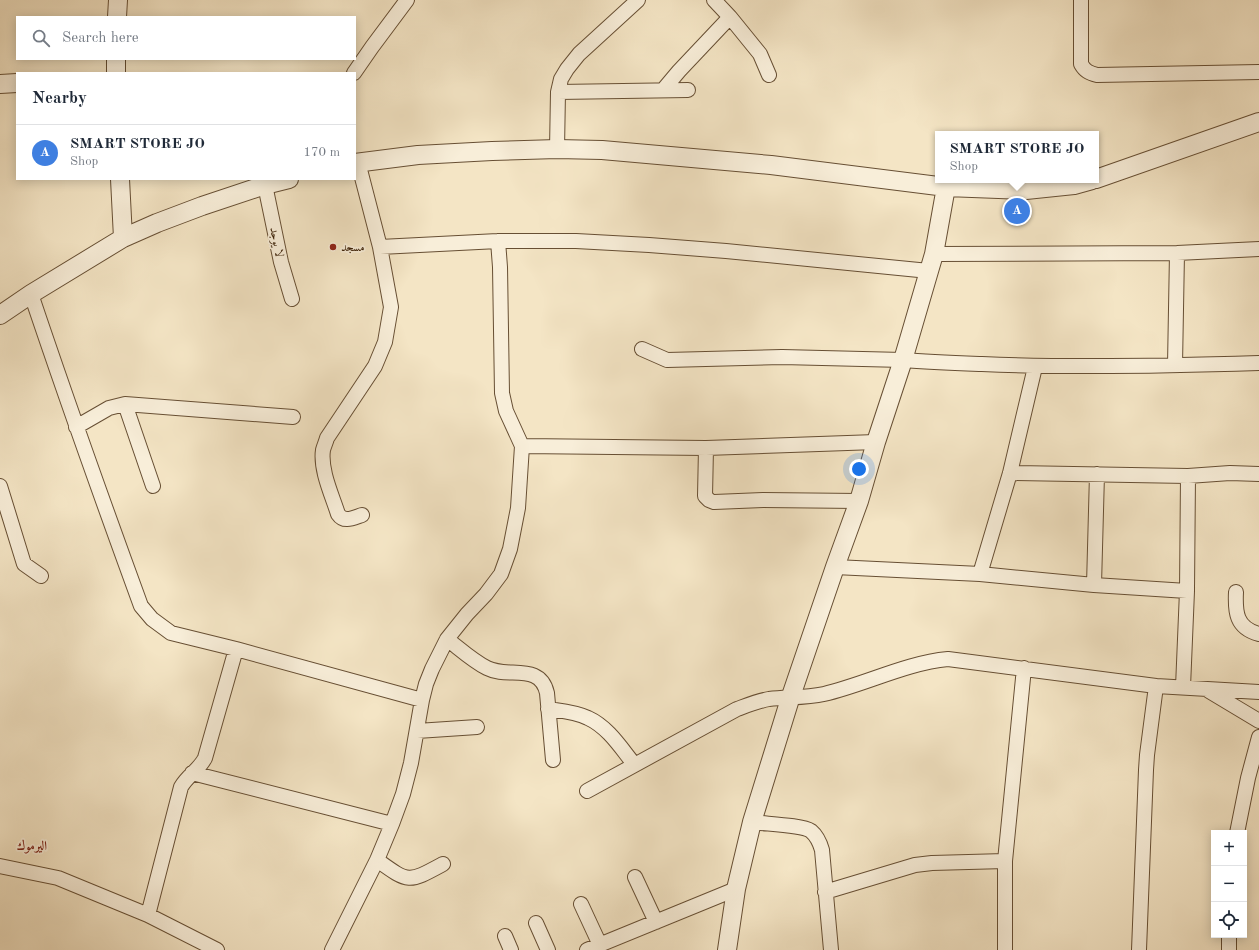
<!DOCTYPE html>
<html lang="en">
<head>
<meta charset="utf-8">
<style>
  :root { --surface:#fff; --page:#f2f2f3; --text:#1f2937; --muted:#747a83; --line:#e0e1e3; --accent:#1a73e8 }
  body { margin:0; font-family:"Old Standard TT",Amiri,serif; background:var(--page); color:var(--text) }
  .controls { position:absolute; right:12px; bottom:12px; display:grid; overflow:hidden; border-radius:0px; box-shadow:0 2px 10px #0003 }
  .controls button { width:36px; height:36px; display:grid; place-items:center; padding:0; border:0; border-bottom:1px solid var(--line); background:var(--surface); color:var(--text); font:20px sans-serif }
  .you { position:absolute; left:859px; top:469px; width:14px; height:14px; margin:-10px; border:3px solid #fff; border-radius:50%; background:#1a73e8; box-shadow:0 0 0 6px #1a73e833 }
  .badge { display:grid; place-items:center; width:26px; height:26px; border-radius:50%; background:var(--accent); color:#fff; font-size:13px; font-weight:700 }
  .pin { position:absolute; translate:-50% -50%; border:2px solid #fff; box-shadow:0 1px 4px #0006 }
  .popup { position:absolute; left:935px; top:131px; width:164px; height:52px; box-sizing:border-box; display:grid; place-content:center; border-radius:0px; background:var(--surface); filter:drop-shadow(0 1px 3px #0005); font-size:13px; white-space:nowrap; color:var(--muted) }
  .popup b { font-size:15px; color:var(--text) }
  .popup::after { content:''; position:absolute; left:50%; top:100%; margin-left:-8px; border:8px solid transparent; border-top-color:var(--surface) }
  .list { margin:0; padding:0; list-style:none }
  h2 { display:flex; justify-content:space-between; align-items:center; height:52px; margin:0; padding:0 16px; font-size:17px }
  h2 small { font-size:13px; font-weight:400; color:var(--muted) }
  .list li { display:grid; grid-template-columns:26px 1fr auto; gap:12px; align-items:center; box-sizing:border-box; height:56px; padding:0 16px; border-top:1px solid var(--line) }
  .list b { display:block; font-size:15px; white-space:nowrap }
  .list p { margin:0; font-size:13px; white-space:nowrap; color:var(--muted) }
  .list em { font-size:13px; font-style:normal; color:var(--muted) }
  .icon { flex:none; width:22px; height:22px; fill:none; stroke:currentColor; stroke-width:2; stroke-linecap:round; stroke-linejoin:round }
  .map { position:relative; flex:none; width:1259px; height:950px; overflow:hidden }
  .search { position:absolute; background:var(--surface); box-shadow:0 2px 10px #0003; left:16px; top:16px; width:340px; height:44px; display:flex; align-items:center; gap:10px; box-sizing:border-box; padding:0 14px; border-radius:0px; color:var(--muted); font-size:15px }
  .panel { position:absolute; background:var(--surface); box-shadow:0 2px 10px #0003; left:16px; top:72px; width:340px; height:108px; border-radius:0px }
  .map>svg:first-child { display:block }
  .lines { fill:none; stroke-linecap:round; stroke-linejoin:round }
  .minor-casing { stroke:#674f34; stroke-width:16 }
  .tertiary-casing { stroke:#674f34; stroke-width:20 }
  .minor { stroke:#f8eed9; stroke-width:14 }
  .tertiary { stroke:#f8eed9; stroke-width:18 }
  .poi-dot { fill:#8f2418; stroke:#f8eed9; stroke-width:1.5 }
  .labels { text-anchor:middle; stroke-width:3.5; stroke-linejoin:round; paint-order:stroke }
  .street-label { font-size:12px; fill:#381d04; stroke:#f8eed9 }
  .poi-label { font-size:12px; fill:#381d04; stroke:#f8eed9; text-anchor:start }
  .neighbourhood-label { font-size:13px; font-weight:bold; fill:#7a1f14; stroke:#f8eed9 }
</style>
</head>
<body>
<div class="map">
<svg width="1259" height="950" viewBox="0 0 1259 950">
  <rect width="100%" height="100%" fill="#f4e5c5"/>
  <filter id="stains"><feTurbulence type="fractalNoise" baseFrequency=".005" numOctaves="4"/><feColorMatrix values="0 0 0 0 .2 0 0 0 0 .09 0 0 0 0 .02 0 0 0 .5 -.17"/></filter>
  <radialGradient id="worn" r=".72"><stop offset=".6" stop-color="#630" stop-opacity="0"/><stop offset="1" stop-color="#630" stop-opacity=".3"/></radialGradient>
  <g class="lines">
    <g class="minor-casing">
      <path id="minor" d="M 714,0 L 730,17 L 760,54 L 769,75
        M 1081,0 L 1081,64 C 1085,71 1089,73 1097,75 L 1259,72
        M 354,73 L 372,47 L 407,0
        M 663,90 L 679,71 L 730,17
        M 558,92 L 688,90
        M 557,149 L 558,92 L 561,79 L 567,69 L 579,54 L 638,0
        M 358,162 L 380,247 L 391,307 L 385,342 L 375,366 L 327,438 C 326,442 324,446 323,450 C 320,470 332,495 338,514 C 344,523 353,518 362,515
        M 265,185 L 281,262 L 292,299
        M 380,247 L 498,241 L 576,241 L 649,245 L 726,251 L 929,271
        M 934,254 L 1177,253 L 1259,249
        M 31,294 C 66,398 103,502 141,606 L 152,619 L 171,633 L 236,649 L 422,700
        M 642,349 L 667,360 L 782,357 L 903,360 C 929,362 956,363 982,364 C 1074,368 1167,366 1259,363
        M 1175,365 L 1177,253
        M 125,404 L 153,486
        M 76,427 L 109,408 L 125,404 L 293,417
        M 522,446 L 706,448 L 876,442
        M 706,448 L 705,496 L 709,500 L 714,502 L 763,500 L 859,501
        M 1010,473 L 1188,476 L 1230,473 L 1259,474
        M 0,486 L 24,564 L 41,576
        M 835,567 L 980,574 L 1094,585 L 1187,591
        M 980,574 L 1010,473 L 1035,367
        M 1094,585 L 1097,474
        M 1236,592 C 1235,612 1236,628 1259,634
        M 447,639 C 460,649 473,661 487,668 C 508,679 540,662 547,693 L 553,760
        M 1183,687 L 1187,591 L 1188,476
        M 1209,691 L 1259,721
        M 548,709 C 562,711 576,712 588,718 C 608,727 621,748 634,764
        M 417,731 L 477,727
        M 192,773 L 392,824
        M 587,791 L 737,709 C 748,705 758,701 769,699 C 788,697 806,698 824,694 C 866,684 906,663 948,659 L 1156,686 L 1259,692
        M 752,822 C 765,824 802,825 811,831 C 817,836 820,843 822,850 L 831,950
        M 1237,833 L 1248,778 L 1259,737
        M 377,860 C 409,883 408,883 443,864
        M 0,866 L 58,878 L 148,915 L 217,950
        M 635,877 L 656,922
        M 825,892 L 915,865 L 932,863 L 1005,861
        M 581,904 L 600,945
        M 148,915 L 181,787 C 188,775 199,770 205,758 L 236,649
        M 536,923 L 548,950
        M 505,936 L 511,950
        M 332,950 L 377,860 L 392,824 L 403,794 L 411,763 L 422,700 L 426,684 L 432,669 L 447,639 L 467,614 L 486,594 L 501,574 L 510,549 L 518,508 L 522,446 L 506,411 L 502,393 L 500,267 L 498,241
        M 587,950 L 736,889
        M 1005,950 L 1005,861 L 1024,668
        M 1139,950 L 1146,770 L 1147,755 L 1156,686
        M 1229,950 L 1229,935"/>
    </g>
    <g class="tertiary-casing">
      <path id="tertiary" d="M 117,17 L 118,0
        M 116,73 L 116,59
        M 0,84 L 17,83
        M 355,163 L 418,155 L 492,151 L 557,149 L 602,150 L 771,165 L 946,187 L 1026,190 L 1074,185 L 1092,180
        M 120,179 L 123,238
        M 1096,179 L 1259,122
        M 0,315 L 31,294 L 123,238 L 157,223 L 202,206 L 265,185 L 289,179
        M 727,950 L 736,889 L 752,822 L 790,699 L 835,567 L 859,501 L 876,442 L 903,360 L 934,254 L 946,187"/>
    </g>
    <use href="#minor" class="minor"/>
    <use href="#tertiary" class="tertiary"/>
  </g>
  <circle class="poi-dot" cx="333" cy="247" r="4"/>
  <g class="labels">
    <g class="street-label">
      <text transform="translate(277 242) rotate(78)" y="4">لا يوجد</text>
    </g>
    <g class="poi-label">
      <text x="341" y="251">مسجد</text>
    </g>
    <g class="neighbourhood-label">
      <text x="32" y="850">اليرموك</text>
    </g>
  </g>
  <rect width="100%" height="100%" filter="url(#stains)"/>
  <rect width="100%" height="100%" fill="url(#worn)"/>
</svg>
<div class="controls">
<button>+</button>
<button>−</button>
<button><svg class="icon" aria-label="locate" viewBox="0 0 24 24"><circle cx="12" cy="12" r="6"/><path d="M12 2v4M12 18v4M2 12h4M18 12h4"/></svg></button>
</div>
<div class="you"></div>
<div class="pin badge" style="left:1017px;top:211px;background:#3f7fe0">A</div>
<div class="popup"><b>SMART STORE JO</b>Shop</div>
<div class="search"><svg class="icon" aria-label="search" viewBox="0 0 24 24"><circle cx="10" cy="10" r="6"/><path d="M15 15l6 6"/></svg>Search here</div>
<section class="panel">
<h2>Nearby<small></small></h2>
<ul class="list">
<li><span class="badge" style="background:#3f7fe0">A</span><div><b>SMART STORE JO</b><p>Shop</p></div><em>170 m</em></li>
</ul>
</section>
</div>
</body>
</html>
